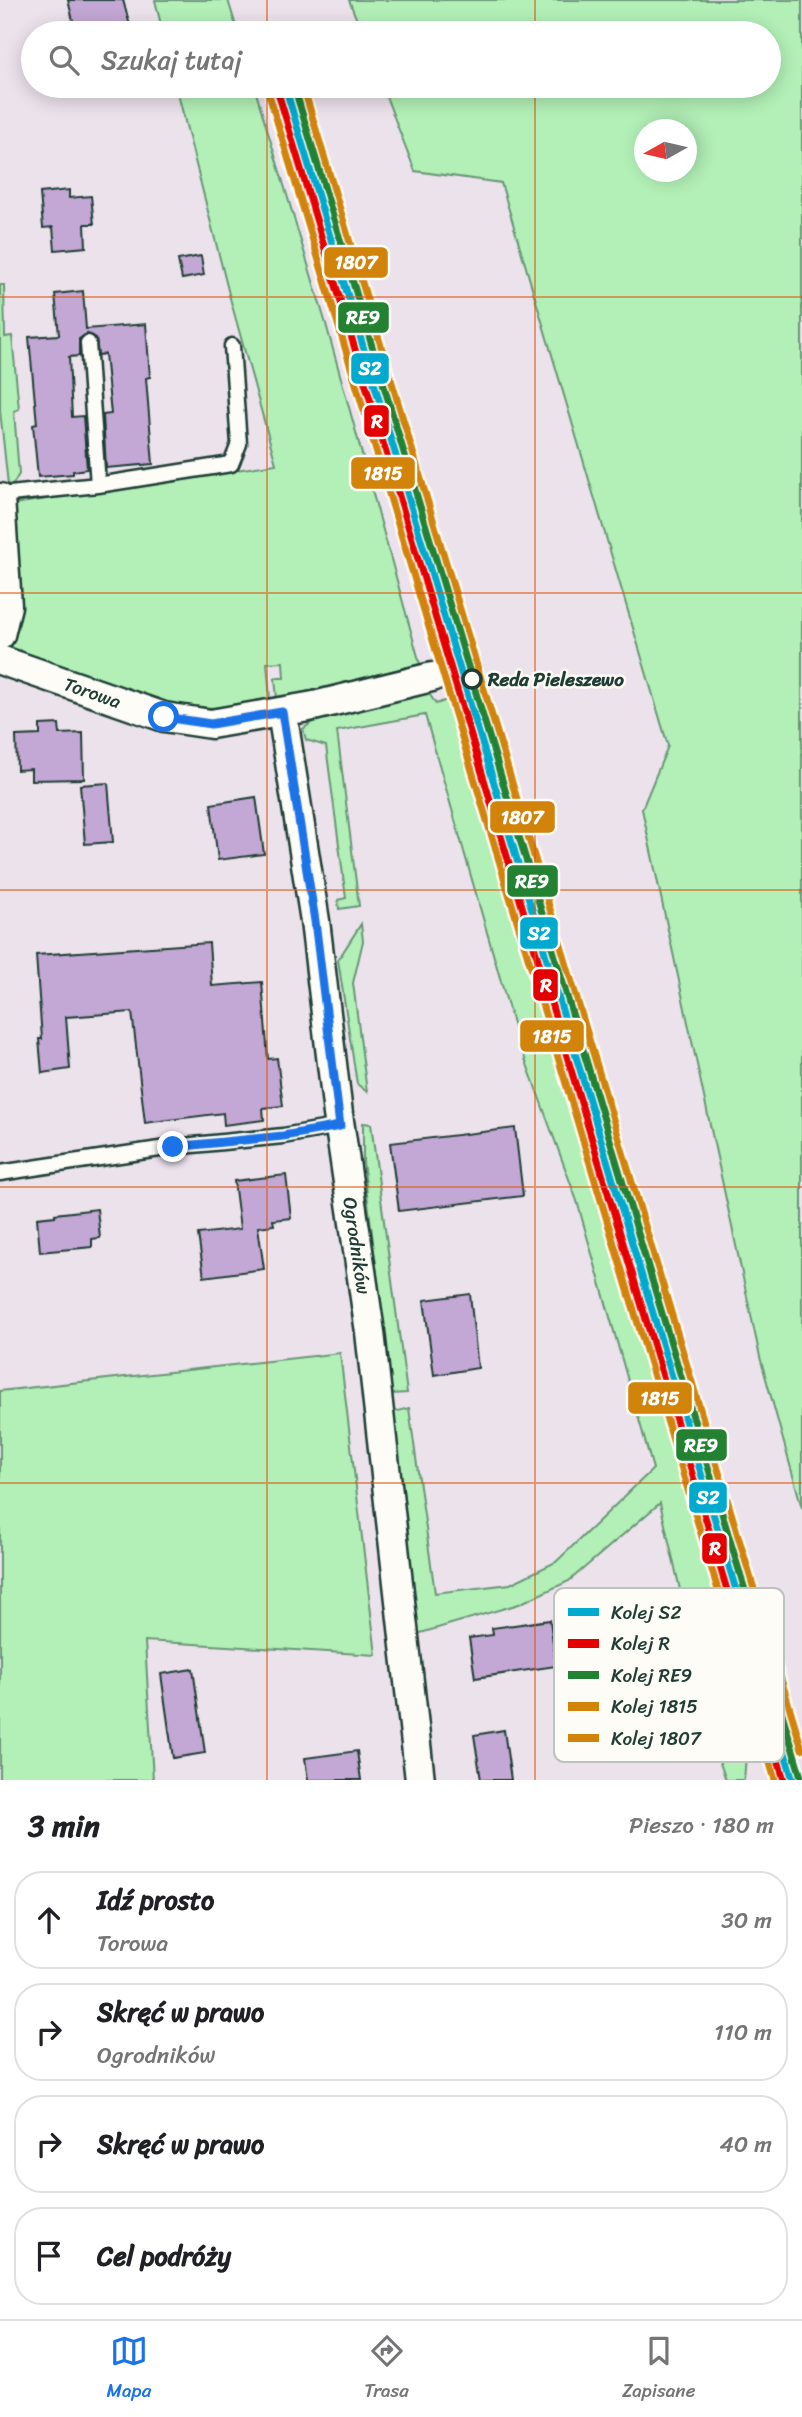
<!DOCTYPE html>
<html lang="pl">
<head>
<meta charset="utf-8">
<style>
  :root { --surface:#fff; --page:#f6f6f6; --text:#202124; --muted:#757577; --line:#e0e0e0; --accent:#1a73e8 }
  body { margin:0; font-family:Sriracha,sans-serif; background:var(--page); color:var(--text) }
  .compass { position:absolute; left:634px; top:119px; width:63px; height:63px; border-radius:50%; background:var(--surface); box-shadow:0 4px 18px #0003; rotate:262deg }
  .stop { position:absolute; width:21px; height:21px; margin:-16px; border:5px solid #1a73e8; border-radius:50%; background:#fff }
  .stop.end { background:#1a73e8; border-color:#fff; box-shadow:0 2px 7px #0008 }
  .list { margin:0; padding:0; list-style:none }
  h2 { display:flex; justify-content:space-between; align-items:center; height:91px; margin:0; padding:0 28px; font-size:30px }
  h2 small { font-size:23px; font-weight:400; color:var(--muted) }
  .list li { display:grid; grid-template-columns:46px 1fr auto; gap:21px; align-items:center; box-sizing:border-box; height:98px; margin:0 14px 14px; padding:0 14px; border:2px solid var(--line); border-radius:28px }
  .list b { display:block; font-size:26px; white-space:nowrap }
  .list p { margin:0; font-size:23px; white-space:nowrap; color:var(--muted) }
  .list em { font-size:23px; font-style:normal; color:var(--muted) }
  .icon { flex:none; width:38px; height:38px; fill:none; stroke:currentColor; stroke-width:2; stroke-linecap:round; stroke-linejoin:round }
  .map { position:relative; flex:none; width:802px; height:1780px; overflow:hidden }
  .search { position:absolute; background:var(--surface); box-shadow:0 4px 18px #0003; left:21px; right:21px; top:21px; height:77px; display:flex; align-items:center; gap:18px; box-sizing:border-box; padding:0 24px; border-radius:38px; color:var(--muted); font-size:26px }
  .sheet { height:539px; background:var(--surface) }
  nav { display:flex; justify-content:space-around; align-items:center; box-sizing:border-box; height:98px; border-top:2px solid var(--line); background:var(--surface); font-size:19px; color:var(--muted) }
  nav a { display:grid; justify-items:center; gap:4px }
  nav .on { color:var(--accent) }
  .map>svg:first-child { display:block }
  .green { fill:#b2f0b7; stroke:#689676; stroke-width:2; fill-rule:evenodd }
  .building { fill:#c3a7d4; stroke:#1f3d34; stroke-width:2 }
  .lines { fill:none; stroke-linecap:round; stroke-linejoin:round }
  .service-casing { stroke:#1f3d34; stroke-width:19 }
  .minor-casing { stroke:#1f3d34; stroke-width:33 }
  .service { stroke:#fdfcf7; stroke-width:14 }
  .minor { stroke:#fdfcf7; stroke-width:28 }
  .rail-1-casing { stroke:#fdfcf7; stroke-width:12 }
  .rail-2-casing { stroke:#fdfcf7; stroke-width:12 }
  .rail-3-casing { stroke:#fdfcf7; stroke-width:12 }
  .rail-4-casing { stroke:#fdfcf7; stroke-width:12 }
  .rail-5-casing { stroke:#fdfcf7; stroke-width:12 }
  .rail-1 { stroke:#00a9ce; stroke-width:7 }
  .rail-2 { stroke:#e50000; stroke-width:7 }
  .rail-3 { stroke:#238132; stroke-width:7 }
  .rail-4 { stroke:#d2830a; stroke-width:7 }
  .rail-5 { stroke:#d2830a; stroke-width:7 }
  .route { stroke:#1a73e8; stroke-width:9 }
  .grid { fill:none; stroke:#de580e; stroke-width:2; stroke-opacity:0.55 }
  .stop-dot { fill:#fdfcf7; stroke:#1f3d34; stroke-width:3.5 }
  .labels { text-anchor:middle; stroke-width:5; stroke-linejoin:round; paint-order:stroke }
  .stop-label { font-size:19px; font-weight:bold; fill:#1f3d34; stroke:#fdfcf7; text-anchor:start }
  .street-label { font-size:19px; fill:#1f3d34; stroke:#fdfcf7 }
  .key { fill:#fdfcf7; stroke:#bac3bc; stroke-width:2 }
  .key-label { font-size:19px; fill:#1f3d34 }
  .line-badge { stroke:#fdfcf7; stroke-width:2.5 }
  .badge-label { font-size:19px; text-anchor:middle; font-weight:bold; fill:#fff }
</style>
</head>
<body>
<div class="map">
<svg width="802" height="1780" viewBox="0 0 802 1780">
  <rect width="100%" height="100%" fill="#ece2ec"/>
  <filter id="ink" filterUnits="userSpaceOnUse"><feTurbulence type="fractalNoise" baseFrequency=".0143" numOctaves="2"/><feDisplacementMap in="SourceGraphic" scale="14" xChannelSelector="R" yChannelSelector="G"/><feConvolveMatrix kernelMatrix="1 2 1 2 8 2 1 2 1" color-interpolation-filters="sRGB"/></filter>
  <g filter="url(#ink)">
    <path class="green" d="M 155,0 L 228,0 L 238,33 L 163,33 Z
      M 349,0 L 802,0 L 802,1508 L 760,1357 L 642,809 L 668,746 L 501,183 L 415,171 L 382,86 L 769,86 L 769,33 L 362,33 ZM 644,130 L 686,130 L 686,172 L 644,172 Z
      M 176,86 L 254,86 L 326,324 L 420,664 L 277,699 L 275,678 L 284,678 L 283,662 L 267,663 L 270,699 L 224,708 L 173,707 L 15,654 L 9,638 L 14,504 L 276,464 L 230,298 Z
      M 0,285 L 4,285 L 5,337 L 12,336 L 19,409 L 14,411 L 19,474 L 14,483 L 8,485 L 0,410 Z
      M 428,692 L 436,704 L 450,699 L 530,951 L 635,1316 L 751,1695 L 744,1780 L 726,1780 L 720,1763 L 660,1503 L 569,1581 L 519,1604 L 414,1635 L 394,1412 L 409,1408 L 435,1593 L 510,1584 L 556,1562 L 653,1469 L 577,1201 L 516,1034 L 425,715 L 337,731 L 359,906 L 339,909 L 338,900 L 346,898 L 326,746 L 306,740 L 303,729 L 326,712 Z
      M 361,924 L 363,941 L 353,983 L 367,1092 L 357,1084 L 338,960 Z
      M 363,1123 L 371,1124 L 407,1393 L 392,1394 L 363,1162 Z
      M 340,1353 L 376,1655 L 145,1641 L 153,1780 L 0,1780 L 0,1391 Z"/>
    <path class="building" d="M 68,0 L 123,0 L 132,33 L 76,33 Z
      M 69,190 L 69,198 L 91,196 L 94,224 L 85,224 L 86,247 L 55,250 L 53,227 L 43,228 L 40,193 Z
      M 201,256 L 204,275 L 182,279 L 178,260 Z
      M 83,291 L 86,329 L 146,324 L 150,377 L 146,378 L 153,464 L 106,468 L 103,415 L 111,414 L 105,354 L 98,355 L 96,338 L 87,334 L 79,339 L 79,356 L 69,357 L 72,417 L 83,416 L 87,469 L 73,471 L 73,474 L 38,477 L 33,425 L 37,424 L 29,337 L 59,335 L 55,294 Z
      M 59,724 L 60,734 L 83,733 L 84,779 L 31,780 L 31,769 L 17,770 L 16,736 L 40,735 L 40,725 Z
      M 108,783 L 113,842 L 85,844 L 80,785 Z
      M 256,797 L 264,854 L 218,860 L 211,804 Z
      M 209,943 L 212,986 L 262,982 L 268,1059 L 277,1058 L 283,1106 L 263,1108 L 264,1120 L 224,1125 L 223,1113 L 145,1123 L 132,1012 L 66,1017 L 70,1069 L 42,1073 L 39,1039 L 42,1039 L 36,955 Z
      M 515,1128 L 523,1196 L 399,1211 L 390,1143 Z
      M 286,1175 L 291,1218 L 273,1220 L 274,1225 L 258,1227 L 264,1269 L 204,1277 L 198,1234 L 240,1229 L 234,1181 Z
      M 97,1209 L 100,1238 L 92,1239 L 92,1247 L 40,1252 L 37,1218 L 55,1216 L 55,1214 Z
      M 470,1294 L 478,1368 L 434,1375 L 424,1300 Z
      M 550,1620 L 556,1666 L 475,1678 L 469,1638 L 493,1635 L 492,1628 Z
      M 193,1669 L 205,1753 L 173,1758 L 161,1674 Z
      M 504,1730 L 511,1780 L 481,1780 L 474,1735 Z
      M 357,1751 L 361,1780 L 308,1780 L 305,1758 Z"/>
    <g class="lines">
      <g class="service-casing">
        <path id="service" d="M 88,343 L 98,485
          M 0,495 L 98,485 L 231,464 L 239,444 L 232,346
          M 0,1173 L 173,1147 L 283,1136 L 340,1126"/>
      </g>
      <g class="minor-casing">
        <g id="minor">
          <path d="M 0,498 L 7,606 L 0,635"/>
          <path id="s1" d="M 0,660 L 164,717 L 211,724 L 314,706 L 432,677"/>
          <path id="s2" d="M 282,712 L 315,921 L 338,1114 L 370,1332 L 420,1780"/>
        </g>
      </g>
      <use href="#service" class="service"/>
      <use href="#minor" class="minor"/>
      <g class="rail-1-casing">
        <path id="rail-1" d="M 285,86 L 793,1780"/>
      </g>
      <g class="rail-2-casing">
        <path id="rail-2" d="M 277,89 L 784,1780"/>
      </g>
      <g class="rail-3-casing">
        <path id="rail-3" d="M 294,86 L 801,1777"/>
      </g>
      <g class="rail-4-casing">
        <path id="rail-4" d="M 268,91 L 775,1780"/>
      </g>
      <g class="rail-5-casing">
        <path id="rail-5" d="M 303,86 L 802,1749"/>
      </g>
      <use href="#rail-1" class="rail-1"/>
      <use href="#rail-2" class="rail-2"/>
      <use href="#rail-3" class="rail-3"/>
      <use href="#rail-4" class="rail-4"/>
      <use href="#rail-5" class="rail-5"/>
    </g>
  </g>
  <g class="lines" filter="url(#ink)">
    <path class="route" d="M 164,717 L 211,724 L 282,712 L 315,921 L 340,1126 L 283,1136 L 173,1147"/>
  </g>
  <path class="grid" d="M 267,0 L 267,33M 535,0 L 535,33M 267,86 L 267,1780M 535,86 L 535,1780M 0,297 L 802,297M 0,593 L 802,593M 0,890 L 802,890M 0,1187 L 802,1187M 0,1483 L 802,1483"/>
  <circle class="stop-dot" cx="472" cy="679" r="9"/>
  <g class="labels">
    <g class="stop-label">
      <text x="488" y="686">Reda Pieleszewo</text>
    </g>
    <g class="street-label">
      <text dy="7" stroke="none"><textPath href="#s1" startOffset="98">Torowa</textPath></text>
      <text dy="7" stroke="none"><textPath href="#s2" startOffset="539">Ogrodników</textPath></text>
    </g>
  </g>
  <rect x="554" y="1588" width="230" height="174" rx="10" class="key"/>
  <rect x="568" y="1608" width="31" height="8" fill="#00a9ce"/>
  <rect x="568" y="1639" width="31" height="9" fill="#e50000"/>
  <rect x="568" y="1671" width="31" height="8" fill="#238132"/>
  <rect x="568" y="1702" width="31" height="9" fill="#d2830a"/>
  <rect x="568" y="1734" width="31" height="8" fill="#d2830a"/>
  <g class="key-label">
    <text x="611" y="1619">Kolej S2</text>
    <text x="611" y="1650">Kolej R</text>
    <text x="611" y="1682">Kolej RE9</text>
    <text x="611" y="1713">Kolej 1815</text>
    <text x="611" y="1745">Kolej 1807</text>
  </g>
  <g class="line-badge">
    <rect x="323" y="246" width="66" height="33" rx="7" fill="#d2830a"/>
    <rect x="337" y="301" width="53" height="33" rx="7" fill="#238132"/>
    <rect x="350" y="352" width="40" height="33" rx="7" fill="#00a9ce"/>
    <rect x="363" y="404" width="27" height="34" rx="7" fill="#e50000"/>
    <rect x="350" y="456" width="66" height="34" rx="7" fill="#d2830a"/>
    <rect x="489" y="800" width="67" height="34" rx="7" fill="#d2830a"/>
    <rect x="506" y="864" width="53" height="34" rx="7" fill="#238132"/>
    <rect x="519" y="916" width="40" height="34" rx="7" fill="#00a9ce"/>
    <rect x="532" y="968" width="27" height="34" rx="7" fill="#e50000"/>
    <rect x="519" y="1019" width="66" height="34" rx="7" fill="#d2830a"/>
    <rect x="627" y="1381" width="66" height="34" rx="7" fill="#d2830a"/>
    <rect x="675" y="1428" width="53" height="34" rx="7" fill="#238132"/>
    <rect x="688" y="1481" width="40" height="33" rx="7" fill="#00a9ce"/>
    <rect x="701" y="1532" width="27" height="33" rx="7" fill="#e50000"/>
  </g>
  <g class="badge-label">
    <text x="356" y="269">1807</text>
    <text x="363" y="324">RE9</text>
    <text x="370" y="375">S2</text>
    <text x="377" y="428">R</text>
    <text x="383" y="480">1815</text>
    <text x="522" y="824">1807</text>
    <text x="532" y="888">RE9</text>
    <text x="539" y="940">S2</text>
    <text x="546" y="992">R</text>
    <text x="552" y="1043">1815</text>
    <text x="660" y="1405">1815</text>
    <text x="701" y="1452">RE9</text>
    <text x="708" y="1504">S2</text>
    <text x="715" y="1555">R</text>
  </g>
</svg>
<svg class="compass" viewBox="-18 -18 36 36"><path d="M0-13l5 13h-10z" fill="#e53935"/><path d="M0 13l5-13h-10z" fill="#757577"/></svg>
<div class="stop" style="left:164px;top:717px"></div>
<div class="stop end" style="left:173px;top:1147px"></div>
<div class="search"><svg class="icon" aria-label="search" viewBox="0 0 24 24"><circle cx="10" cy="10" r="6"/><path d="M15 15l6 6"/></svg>Szukaj tutaj</div>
</div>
<section class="sheet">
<h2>3 min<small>Pieszo · 180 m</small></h2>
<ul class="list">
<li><svg class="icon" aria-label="ahead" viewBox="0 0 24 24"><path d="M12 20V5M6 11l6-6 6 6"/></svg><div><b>Idź prosto</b><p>Torowa</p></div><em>30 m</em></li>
<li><svg class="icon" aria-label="right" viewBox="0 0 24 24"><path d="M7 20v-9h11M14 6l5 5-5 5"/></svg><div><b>Skręć w prawo</b><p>Ogrodników</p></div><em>110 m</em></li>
<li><svg class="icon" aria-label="right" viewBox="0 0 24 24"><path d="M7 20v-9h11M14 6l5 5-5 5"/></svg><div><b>Skręć w prawo</b></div><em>40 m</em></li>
<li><svg class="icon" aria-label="arrive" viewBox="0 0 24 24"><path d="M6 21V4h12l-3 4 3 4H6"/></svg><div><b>Cel podróży</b></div></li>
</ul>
</section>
<nav>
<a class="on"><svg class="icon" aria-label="map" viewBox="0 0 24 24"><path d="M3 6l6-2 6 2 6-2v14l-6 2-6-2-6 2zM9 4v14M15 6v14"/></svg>Mapa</a>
<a><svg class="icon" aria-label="directions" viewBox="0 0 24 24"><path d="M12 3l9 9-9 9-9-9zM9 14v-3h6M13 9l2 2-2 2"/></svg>Trasa</a>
<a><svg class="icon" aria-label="saved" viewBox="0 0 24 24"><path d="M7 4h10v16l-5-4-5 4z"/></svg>Zapisane</a>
</nav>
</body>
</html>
